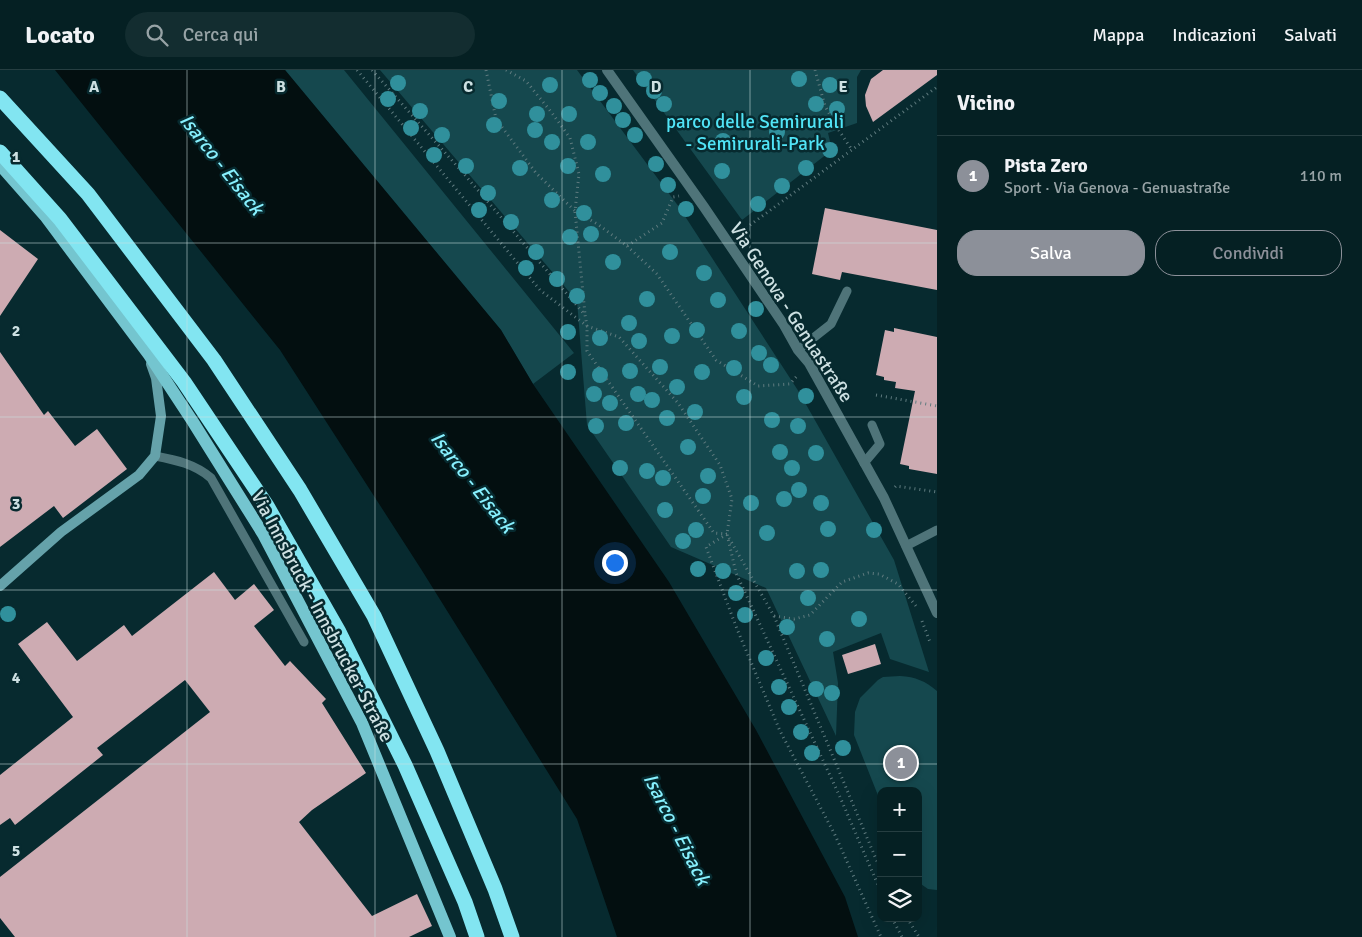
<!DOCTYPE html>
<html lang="it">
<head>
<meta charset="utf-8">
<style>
  :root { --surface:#052023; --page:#132d30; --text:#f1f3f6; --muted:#97a3a6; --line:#263e41; --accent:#8c9099 }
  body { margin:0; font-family:Signika,sans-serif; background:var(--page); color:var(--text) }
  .controls { position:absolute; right:15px; bottom:15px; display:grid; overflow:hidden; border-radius:10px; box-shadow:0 5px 20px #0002 }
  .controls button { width:45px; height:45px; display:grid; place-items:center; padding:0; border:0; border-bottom:1px solid var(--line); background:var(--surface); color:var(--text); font:25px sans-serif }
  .you { position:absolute; left:614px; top:492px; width:18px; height:18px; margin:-12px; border:4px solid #fff; border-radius:50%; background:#1a73e8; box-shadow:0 0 0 8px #1a73e833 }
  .badge { display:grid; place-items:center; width:32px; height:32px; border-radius:50%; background:var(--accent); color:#fff; font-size:16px; font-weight:700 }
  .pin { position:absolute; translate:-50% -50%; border:2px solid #fff; box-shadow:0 1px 5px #0006 }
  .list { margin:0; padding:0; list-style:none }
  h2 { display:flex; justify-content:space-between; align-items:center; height:65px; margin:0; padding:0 20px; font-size:21px }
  h2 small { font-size:16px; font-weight:400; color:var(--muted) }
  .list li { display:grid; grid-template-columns:32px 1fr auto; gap:15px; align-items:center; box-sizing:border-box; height:80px; padding:0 20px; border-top:1px solid var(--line) }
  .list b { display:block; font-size:19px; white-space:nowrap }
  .list p { margin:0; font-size:16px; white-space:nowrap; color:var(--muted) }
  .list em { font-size:16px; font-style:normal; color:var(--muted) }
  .actions { display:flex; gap:10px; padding:15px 20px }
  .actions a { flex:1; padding:11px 0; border:1px solid var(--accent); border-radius:20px; text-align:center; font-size:18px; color:var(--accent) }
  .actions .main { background:var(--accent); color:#fff }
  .icon { flex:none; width:28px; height:28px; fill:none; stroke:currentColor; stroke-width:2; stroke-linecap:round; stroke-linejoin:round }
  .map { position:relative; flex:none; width:937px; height:867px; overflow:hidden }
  header { display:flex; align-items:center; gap:30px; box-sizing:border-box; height:70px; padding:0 25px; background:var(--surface); border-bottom:1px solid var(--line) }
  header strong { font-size:24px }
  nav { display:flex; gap:28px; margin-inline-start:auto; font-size:18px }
  .search { width:350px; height:45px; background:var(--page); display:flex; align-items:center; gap:12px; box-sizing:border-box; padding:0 18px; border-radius:28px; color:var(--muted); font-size:19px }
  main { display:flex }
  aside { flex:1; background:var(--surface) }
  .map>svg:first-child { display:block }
  .green { fill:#15484e }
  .water { fill:#030f10 }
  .building { fill:#cdabb2 }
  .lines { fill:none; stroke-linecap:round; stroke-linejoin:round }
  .path { stroke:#5f7b7f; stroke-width:3; stroke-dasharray:1 4; stroke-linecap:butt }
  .lane { stroke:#4f7479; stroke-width:9 }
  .street { stroke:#4f7479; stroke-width:10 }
  .secondary { stroke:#65a2aa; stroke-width:10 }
  .primary { stroke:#74c5cf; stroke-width:12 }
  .highway { stroke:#82e5f1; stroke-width:15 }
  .tree { fill:#30909c }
  .grid { fill:none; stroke:#cee1e3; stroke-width:1; stroke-opacity:0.55 }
  .labels { text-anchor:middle; stroke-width:5; stroke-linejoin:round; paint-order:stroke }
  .park-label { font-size:19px; fill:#51e4f6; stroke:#072a2f }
  .street-label { font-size:19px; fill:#cee1e3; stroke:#072a2f }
  .water-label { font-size:20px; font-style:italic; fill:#87f0fe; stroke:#072a2f }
  .grid-label { font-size:16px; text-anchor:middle; font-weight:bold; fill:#cee1e3; stroke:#072a2f; stroke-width:5; stroke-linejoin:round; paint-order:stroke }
</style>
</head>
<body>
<header>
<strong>Locato</strong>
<div class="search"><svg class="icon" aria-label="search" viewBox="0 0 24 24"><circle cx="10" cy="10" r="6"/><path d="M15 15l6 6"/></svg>Cerca qui</div>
<nav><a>Mappa</a><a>Indicazioni</a><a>Salvati</a></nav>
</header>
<main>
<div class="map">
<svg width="937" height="867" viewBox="0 0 937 867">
  <rect width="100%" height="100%" fill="#072a2f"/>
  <path class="green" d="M 285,0 L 344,0 L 574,283 L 533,314 L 501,260 Z
    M 380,0 L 577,0 L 679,137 L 799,322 L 894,490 L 929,602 L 890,589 L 881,563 L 833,582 L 838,613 L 836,666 L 766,518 L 671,477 L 587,355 L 577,231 Z
    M 633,0 L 861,0 L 857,7 L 857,53 L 828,63 L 832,80 L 742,150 Z
    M 900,606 C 916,607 925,611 937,621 L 937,820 L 928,819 L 918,812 L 918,721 L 881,721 L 881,733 L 854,665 L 855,642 L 860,628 L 878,610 L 883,607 Z"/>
  <path class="water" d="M 55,0 L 285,0 L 501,260 L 533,314 L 669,512 L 756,660 L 845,827 L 858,867 L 617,867 L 577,749 L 421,499 L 280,280 Z"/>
  <path class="building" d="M 883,0 L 937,0 L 937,5 L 873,52 L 866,36 L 865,25 L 871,9 Z
    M 825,138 L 937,160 L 937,220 L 842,202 L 840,210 L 812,204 Z
    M 0,160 L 38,189 L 0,246 Z
    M 894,258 L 937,267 L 937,404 L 909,399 L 909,396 L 900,394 L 915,321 L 895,318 L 896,312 L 884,310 L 884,307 L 876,305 L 885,260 L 894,262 Z
    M 0,282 L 44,345 L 48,341 L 75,376 L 97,359 L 127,399 L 63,448 L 54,436 L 0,477 Z
    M 214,502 L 235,530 L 254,514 L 274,540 L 254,556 L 285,596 L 290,591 L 326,629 L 322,633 L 366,703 L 312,740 L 299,752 L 372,846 L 417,824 L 432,856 L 409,867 L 15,867 L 0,848 L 0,807 L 210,642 L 185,610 L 97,678 L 103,685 L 15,755 L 10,748 L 0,755 L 0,705 L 73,647 L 18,574 L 47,552 L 77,591 L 124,555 L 132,566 Z
    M 875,574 L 881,594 L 848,604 L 842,585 Z"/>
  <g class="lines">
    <path class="path" d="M 357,0 L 540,220 L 587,256 L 619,267 L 678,333 L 720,395 L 732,429 L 727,464 L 736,503 L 840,727 L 881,822
      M 372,0 L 464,104 L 585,245 L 587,256 L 587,281 L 714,463 L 727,464
      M 486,0 L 496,49 L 536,103 L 575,141 L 599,155 L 627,176 L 662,153 L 673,127 L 679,126
      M 506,0 L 526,11 L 552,43 L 570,68 L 579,104 L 575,141 L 585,244
      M 815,0 L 825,36 L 838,59 L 852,80
      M 738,164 L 937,17
      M 627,176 L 657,204 L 716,290 L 758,316 L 790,314 L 798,305
      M 876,325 L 937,336
      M 895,417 L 896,416 L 937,422
      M 727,464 L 706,477 L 737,559 L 780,661 L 835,765 L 881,867
      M 729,468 L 774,546 L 881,801
      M 774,546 L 794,549 L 810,545 L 842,512 L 868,503 L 879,504 L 898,514 L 916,536
      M 922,551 L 930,572
      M 892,848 L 902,867
      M 907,848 L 919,867"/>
    <path class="lane" d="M 798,280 L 831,254 L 847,221
      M 155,386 C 176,390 195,394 211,408 L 304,572
      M 864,393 L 880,374 L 872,355
      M 906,476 L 937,460"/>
    <path class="street" d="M 607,0 L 704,137 L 784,255 L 798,280 L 809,293 L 884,428 L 937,543"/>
    <path class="secondary" d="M 0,516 L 61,462 L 139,405 L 155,386 L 161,346 L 156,308 L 151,294"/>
    <path class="primary" d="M 0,95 L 45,146 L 149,285 L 193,352 L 263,464 L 362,653 L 450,867"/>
    <path class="highway" d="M 0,28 L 88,124 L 214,290 L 300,420 L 374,546 L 437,681 L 495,819 L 512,867
      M 0,82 L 60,149 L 184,312 L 267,436 L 339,562 L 405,695 L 465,832 L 477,867"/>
  </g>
  <g class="tree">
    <circle cx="644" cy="9" r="8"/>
    <circle cx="799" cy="9" r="8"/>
    <circle cx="590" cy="10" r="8"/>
    <circle cx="398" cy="13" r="8"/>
    <circle cx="550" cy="15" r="8"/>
    <circle cx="830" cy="15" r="8"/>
    <circle cx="654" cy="21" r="8"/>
    <circle cx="600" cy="23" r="8"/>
    <circle cx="388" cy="29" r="8"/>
    <circle cx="499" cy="31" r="8"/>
    <circle cx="664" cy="34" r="8"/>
    <circle cx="816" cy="34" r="8"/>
    <circle cx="614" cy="36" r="8"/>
    <circle cx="837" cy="39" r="8"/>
    <circle cx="420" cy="41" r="8"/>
    <circle cx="537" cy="44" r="8"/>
    <circle cx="569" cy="44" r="8"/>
    <circle cx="623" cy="50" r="8"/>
    <circle cx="494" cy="55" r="8"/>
    <circle cx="411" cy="58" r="8"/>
    <circle cx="535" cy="60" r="8"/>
    <circle cx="777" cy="62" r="8"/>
    <circle cx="442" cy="65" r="8"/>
    <circle cx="635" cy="65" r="8"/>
    <circle cx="723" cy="71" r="8"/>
    <circle cx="552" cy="72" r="8"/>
    <circle cx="588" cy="72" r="8"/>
    <circle cx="830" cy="80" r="8"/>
    <circle cx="434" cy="85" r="8"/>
    <circle cx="656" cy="94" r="8"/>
    <circle cx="466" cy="96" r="8"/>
    <circle cx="568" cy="96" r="8"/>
    <circle cx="520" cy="98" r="8"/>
    <circle cx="806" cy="98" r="8"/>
    <circle cx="722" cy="101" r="8"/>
    <circle cx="603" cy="104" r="8"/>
    <circle cx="668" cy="115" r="8"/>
    <circle cx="782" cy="116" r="8"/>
    <circle cx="488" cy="123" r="8"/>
    <circle cx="552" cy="130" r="8"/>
    <circle cx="758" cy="134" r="8"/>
    <circle cx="686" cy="139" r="8"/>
    <circle cx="479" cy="140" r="8"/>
    <circle cx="584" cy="143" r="8"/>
    <circle cx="511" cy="152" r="8"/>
    <circle cx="591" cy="164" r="8"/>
    <circle cx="570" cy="167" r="8"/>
    <circle cx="536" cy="182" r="8"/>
    <circle cx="670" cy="182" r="8"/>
    <circle cx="613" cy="192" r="8"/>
    <circle cx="526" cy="198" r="8"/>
    <circle cx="704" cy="203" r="8"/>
    <circle cx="557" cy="209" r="8"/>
    <circle cx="577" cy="226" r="8"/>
    <circle cx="647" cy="229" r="8"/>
    <circle cx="718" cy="230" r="8"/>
    <circle cx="756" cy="239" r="8"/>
    <circle cx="629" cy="253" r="8"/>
    <circle cx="697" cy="260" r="8"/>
    <circle cx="739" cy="261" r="8"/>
    <circle cx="568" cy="262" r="8"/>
    <circle cx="672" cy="266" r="8"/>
    <circle cx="600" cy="268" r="8"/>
    <circle cx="639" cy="271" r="8"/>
    <circle cx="759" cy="283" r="8"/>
    <circle cx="771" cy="295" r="8"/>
    <circle cx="660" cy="297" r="8"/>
    <circle cx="734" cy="298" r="8"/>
    <circle cx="630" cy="301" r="8"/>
    <circle cx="568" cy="302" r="8"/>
    <circle cx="702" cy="302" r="8"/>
    <circle cx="600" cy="305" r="8"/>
    <circle cx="677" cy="317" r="8"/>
    <circle cx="594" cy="324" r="8"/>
    <circle cx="638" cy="324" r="8"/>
    <circle cx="806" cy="326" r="8"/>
    <circle cx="744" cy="327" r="8"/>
    <circle cx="652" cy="330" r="8"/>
    <circle cx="610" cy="333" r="8"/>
    <circle cx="695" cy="342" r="8"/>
    <circle cx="667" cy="348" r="8"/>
    <circle cx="772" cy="350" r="8"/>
    <circle cx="626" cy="353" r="8"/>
    <circle cx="596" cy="356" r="8"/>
    <circle cx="798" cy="356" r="8"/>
    <circle cx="688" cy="377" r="8"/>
    <circle cx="780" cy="382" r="8"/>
    <circle cx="816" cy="383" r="8"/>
    <circle cx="620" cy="398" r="8"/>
    <circle cx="792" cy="398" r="8"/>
    <circle cx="647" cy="401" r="8"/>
    <circle cx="708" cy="406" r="8"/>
    <circle cx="663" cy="408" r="8"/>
    <circle cx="799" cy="420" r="8"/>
    <circle cx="703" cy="426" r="8"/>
    <circle cx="784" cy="429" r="8"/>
    <circle cx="751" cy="433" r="8"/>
    <circle cx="821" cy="433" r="8"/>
    <circle cx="665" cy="440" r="8"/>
    <circle cx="828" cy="459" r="8"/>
    <circle cx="696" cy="460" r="8"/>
    <circle cx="874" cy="460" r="8"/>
    <circle cx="767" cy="463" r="8"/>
    <circle cx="683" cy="471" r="8"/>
    <circle cx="698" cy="499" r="8"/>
    <circle cx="821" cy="500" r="8"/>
    <circle cx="723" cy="501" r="8"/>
    <circle cx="797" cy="501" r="8"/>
    <circle cx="736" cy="523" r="8"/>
    <circle cx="808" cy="528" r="8"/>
    <circle cx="8" cy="544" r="8"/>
    <circle cx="745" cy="545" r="8"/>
    <circle cx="859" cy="549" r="8"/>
    <circle cx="787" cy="557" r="8"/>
    <circle cx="827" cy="569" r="8"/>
    <circle cx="766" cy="588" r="8"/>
    <circle cx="779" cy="617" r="8"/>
    <circle cx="816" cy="619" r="8"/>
    <circle cx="832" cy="623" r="8"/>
    <circle cx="789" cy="637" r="8"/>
    <circle cx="801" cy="662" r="8"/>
    <circle cx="843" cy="678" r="8"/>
    <circle cx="812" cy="683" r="8"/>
  </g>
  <path class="grid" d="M 187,0 L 187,867M 375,0 L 375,867M 562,0 L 562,867M 750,0 L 750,867M 0,173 L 937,173M 0,347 L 937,347M 0,520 L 937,520M 0,694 L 937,694"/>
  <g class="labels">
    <g class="park-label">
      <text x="755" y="58">parco delle Semirurali<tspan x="755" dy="22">- Semirurali-Park</tspan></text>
    </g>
    <g class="street-label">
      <text transform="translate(792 242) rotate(57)" y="7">Via Genova - Genuastraße</text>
      <text transform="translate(323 546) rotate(62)" y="7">Via Innsbruck - Innsbrucker Straße</text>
    </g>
    <g class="water-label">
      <text transform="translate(222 94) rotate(52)" y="7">Isarco - Eisack</text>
      <text transform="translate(473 412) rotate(52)" y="7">Isarco - Eisack</text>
      <text transform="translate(677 759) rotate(63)" y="7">Isarco - Eisack</text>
    </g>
  </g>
  <g class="grid-label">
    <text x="94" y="22">A</text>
    <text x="281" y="22">B</text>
    <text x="468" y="22">C</text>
    <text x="656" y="22">D</text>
    <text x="843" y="22">E</text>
    <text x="16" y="92">1</text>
    <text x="16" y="266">2</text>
    <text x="16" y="439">3</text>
    <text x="16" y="613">4</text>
    <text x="16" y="786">5</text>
  </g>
</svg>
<div class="controls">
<button>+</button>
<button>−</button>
<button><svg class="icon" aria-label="layers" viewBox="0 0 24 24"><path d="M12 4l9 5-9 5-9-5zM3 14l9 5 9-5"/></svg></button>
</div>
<div class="you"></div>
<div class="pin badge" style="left:901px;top:693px">1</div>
</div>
<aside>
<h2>Vicino<small></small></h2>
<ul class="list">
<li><span class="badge">1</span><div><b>Pista Zero</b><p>Sport · Via Genova - Genuastraße</p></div><em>110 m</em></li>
</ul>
<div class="actions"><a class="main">Salva</a><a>Condividi</a></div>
</aside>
</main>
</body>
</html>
